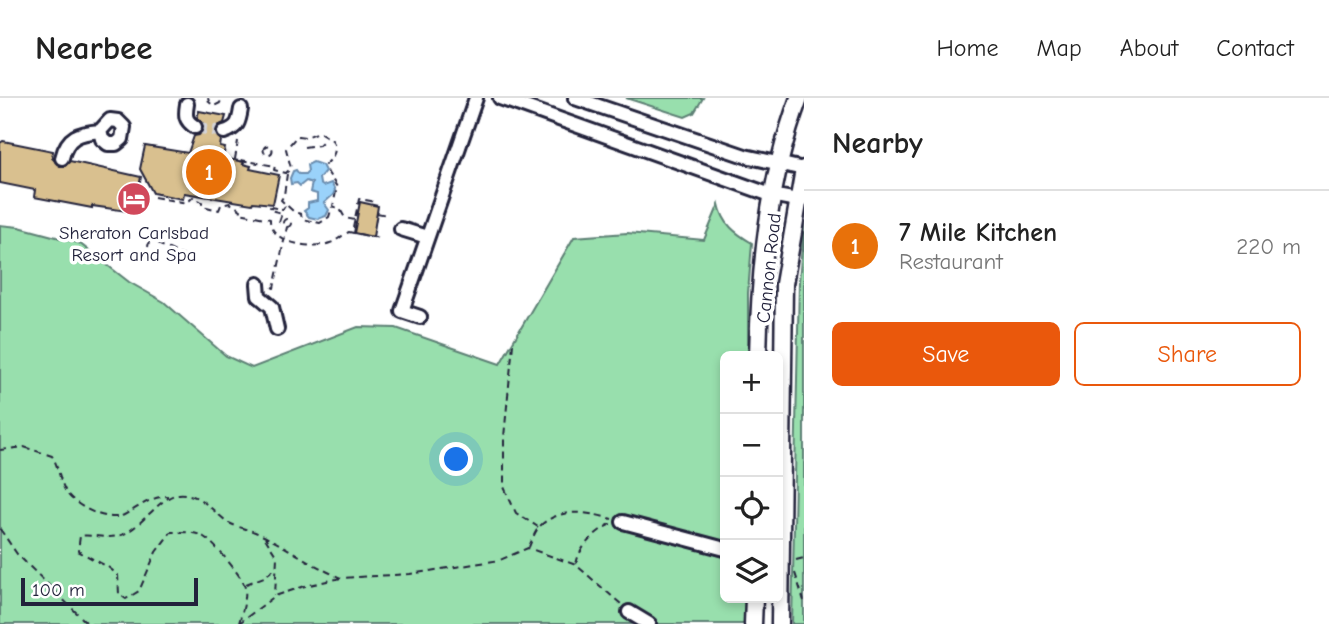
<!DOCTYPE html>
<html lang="en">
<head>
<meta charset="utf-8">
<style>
  :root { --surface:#fff; --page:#f2f2f2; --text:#222; --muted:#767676; --line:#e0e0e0; --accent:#ea580c }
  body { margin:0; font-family:"Comic Neue",sans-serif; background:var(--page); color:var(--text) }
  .controls { position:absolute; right:21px; bottom:21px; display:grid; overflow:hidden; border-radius:10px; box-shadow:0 4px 10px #0003 }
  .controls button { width:63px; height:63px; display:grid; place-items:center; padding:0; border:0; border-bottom:2px solid var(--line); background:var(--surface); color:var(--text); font:35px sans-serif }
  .scale { position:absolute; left:21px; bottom:18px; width:177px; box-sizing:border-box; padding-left:7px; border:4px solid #22223b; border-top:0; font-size:19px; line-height:24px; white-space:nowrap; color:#22223b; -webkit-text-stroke:5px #fff; paint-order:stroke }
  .you { position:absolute; left:457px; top:362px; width:24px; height:24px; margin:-18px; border:5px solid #fff; border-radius:50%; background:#1a73e8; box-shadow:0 0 0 10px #1a73e833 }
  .badge { display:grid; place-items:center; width:46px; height:46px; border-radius:50%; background:var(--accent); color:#fff; font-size:23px; font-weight:700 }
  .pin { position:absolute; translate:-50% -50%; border:4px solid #fff; box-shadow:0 2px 7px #0006 }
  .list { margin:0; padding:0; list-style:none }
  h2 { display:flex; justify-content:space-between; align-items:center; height:91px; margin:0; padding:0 28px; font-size:30px }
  h2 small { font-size:23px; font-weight:400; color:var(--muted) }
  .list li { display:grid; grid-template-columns:46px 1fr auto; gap:21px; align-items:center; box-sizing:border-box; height:112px; padding:0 28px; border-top:2px solid var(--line) }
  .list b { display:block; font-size:26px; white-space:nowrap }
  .list p { margin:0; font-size:23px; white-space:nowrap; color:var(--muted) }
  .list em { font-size:23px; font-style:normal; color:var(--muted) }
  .actions { display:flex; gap:14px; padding:21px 28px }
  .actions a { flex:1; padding:16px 0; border:2px solid var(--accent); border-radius:10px; text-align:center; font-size:24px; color:var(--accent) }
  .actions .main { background:var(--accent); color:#fff }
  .icon { flex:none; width:38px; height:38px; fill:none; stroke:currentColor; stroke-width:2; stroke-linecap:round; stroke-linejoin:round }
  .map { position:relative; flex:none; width:804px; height:526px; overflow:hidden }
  header { display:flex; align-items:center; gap:42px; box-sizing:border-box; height:98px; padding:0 35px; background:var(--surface); border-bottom:2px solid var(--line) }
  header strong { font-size:33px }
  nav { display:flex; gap:38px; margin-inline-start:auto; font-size:24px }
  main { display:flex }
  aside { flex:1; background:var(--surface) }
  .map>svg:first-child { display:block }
  .green { fill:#98dfad; stroke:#5d8074; stroke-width:2 }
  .water { fill:#9ad2fa; stroke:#6a8cae; stroke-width:2 }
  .building { fill:#d9c08f; stroke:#22223b; stroke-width:2 }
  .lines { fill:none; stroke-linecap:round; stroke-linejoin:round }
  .minor-tunnel { stroke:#d3d3d8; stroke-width:12; stroke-dasharray:12 6; stroke-linecap:butt }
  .minor-casing { stroke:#22223b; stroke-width:18 }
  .major-casing { stroke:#22223b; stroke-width:21 }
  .path { stroke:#22223b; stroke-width:2; stroke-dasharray:7 5; stroke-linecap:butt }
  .minor { stroke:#fff; stroke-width:12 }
  .major { stroke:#fff; stroke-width:16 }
  .labels { text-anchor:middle; stroke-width:7; stroke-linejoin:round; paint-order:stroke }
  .poi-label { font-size:19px; fill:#22223b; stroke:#fff }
  .street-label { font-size:19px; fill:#22223b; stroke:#fff }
</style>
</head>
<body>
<header>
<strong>Nearbee</strong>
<nav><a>Home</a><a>Map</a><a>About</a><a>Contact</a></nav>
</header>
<main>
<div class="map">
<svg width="804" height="526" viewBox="0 0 804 526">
  <rect width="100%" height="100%" fill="#fff"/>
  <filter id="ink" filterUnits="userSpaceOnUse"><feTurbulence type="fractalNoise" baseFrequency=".0143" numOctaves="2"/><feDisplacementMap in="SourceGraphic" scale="14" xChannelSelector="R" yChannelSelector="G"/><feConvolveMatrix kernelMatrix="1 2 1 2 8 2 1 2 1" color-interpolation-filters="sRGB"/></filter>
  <g filter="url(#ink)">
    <path class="green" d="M 626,0 L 703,0 L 694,15 L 685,19 Z
      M 719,106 C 723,126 735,135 752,145 L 748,195 L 748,258 L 725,258 L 725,500 L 745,500 L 745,526 L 0,526 L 0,127 L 19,129 L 79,145 L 129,184 L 164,204 L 226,258 L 252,270 L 358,229 L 396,230 L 500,266 L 574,139 L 627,135 L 704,142 Z
      M 804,127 L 804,526 L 792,526 L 799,183 Z"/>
    <path class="water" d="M 313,64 L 322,67 L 325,73 L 319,80 L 320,86 L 323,88 L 331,85 L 335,92 L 333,97 L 324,105 L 329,112 L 326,118 L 318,121 L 309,119 L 304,113 L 308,110 L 308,105 L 317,103 L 317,96 L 310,94 L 312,85 L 306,83 L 300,88 L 297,85 L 291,86 L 290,80 L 293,73 L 296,72 L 299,76 L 305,76 L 308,73 L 307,67 Z"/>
    <path class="building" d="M 199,13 L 226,18 L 224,25 L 218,28 L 215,33 L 216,37 L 221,42 L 220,49 L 225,50 L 223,60 L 244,64 L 243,66 L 251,68 L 250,71 L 279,77 L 273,106 L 253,104 L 252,106 L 184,95 L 183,101 L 153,95 L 140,71 L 145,48 L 188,55 L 194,38 L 199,37 L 204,31 L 203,25 L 197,20 Z
      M 3,43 L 53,53 L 52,60 L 60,68 L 65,68 L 70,63 L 141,79 L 134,114 L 92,108 L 92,110 L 34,99 L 35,92 L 0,85 L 0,45 Z
      M 360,104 L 378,108 L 373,139 L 354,135 Z"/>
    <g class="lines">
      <path class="minor-tunnel" d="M 195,29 L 224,34"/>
      <g class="minor-casing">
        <path id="minor" d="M 500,0 L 771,97 L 797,102
          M 575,0 L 745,58 L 804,71
          M 187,6 C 185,18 185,22 195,29
          M 110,22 L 118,23 L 124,29 L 122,41 L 116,46 L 108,46 L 102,41 L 100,33 Z
          M 224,34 C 238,30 239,24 241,11
          M 62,60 C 67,38 79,35 100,33
          M 401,131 L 427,139
          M 258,186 L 259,198 L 272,209 L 277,231
          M 420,219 L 402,213 L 476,0
          M 623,424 L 725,451
          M 629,514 L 649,526"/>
      </g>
      <g class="major-casing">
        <path id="major" d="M 758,258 C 760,170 768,83 799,0
          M 753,526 L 754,500
          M 780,526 L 784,186 L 804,71"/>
      </g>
      <path class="path" d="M 208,0 L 209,4 L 214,8 L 220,5 L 222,0
        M 238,43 L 235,61 L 275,68 L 274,72 L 286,75 L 291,70 L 286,51 L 297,38 L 306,39 L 319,34 L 332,42 C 339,51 333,60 325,67 L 328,75 L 337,89 L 333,108 L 340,111 L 345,120 L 355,122
        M263.5 52a4.5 4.5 0 1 1 9 0a4.5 4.5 0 1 1-9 0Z
        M 304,49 L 319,47 L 325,41
        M 287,76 L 284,97 L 281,102 L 294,114 L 301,116 L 302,121 L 320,125 L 329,119 L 332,109
        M 154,99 L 187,105 L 193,99 L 202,104 L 202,108 L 219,112 L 221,107 L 230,105 L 241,112 L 240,115 L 270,121 C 269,145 311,152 330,145 C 337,143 342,137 349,134 L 379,140
        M 377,115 L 387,117
        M283 125a4 4 0 1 1 8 0a4 4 0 1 1-8 0Z
        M 279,124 L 282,115 L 270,112 L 270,109 L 283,111 L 285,108
        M 353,130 L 359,101 L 376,104
        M 148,149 L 150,137 L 154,138 L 160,147 L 188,160
        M 272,189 L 274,190 L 287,129
        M 513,246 L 504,339 L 504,389 L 516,415 L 538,429
        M 0,352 L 24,349 L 52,358 C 59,369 59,382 66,394 C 75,408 107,425 124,417 C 140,409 149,399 168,398
        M 611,426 C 597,432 578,450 576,467 L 621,506
        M 0,431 L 17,456 L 88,526
        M 265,440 L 277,459 L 275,497
        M 529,449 C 532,442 535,433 540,428 C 560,409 588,414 612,421
        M 796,462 L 804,460
        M 795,475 L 804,503
        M 246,486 L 264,479 L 274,471
        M 239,525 C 242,514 248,497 244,486 C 239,475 214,445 204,439 C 195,433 182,434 171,434 L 156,454 L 139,493 L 126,501 L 119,496 L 118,477 L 108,469 L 78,453 L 80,438 C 92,436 106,441 118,438 C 140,433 159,398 179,396 C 200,394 214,415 229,425 C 237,429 247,431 255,434 C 285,447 311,467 341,480
        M 238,526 L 275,498 L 305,488 L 341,480 L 410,476 L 500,462 L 528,450 L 576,467"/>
      <use href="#minor" class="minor"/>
      <use href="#major" class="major"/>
    </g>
  </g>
  <defs>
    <g id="hotel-disc" transform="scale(1.75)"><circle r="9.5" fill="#d1495b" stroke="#fff"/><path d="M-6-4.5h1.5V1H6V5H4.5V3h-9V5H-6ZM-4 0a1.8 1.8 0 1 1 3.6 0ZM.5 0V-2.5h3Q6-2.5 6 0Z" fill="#fff"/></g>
  </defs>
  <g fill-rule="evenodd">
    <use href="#hotel-disc" x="134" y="101"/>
  </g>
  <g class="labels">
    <g class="poi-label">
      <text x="134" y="141">Sheraton Carlsbad<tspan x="134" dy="22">Resort and Spa</tspan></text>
    </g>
    <g class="street-label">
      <text transform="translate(768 170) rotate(-84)" y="7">Cannon Road</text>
    </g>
  </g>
</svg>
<div class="controls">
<button>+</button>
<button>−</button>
<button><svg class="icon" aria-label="locate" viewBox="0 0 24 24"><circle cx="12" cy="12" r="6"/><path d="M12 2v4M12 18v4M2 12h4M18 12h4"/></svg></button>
<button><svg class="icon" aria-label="layers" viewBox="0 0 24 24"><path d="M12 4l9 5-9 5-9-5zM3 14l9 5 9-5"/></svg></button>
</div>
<div class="scale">100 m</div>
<div class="you"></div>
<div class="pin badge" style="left:209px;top:74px;background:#e8710a">1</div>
</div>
<aside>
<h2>Nearby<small></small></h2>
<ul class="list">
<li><span class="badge" style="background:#e8710a">1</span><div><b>7 Mile Kitchen</b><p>Restaurant</p></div><em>220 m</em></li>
</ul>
<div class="actions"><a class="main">Save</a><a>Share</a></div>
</aside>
</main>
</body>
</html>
